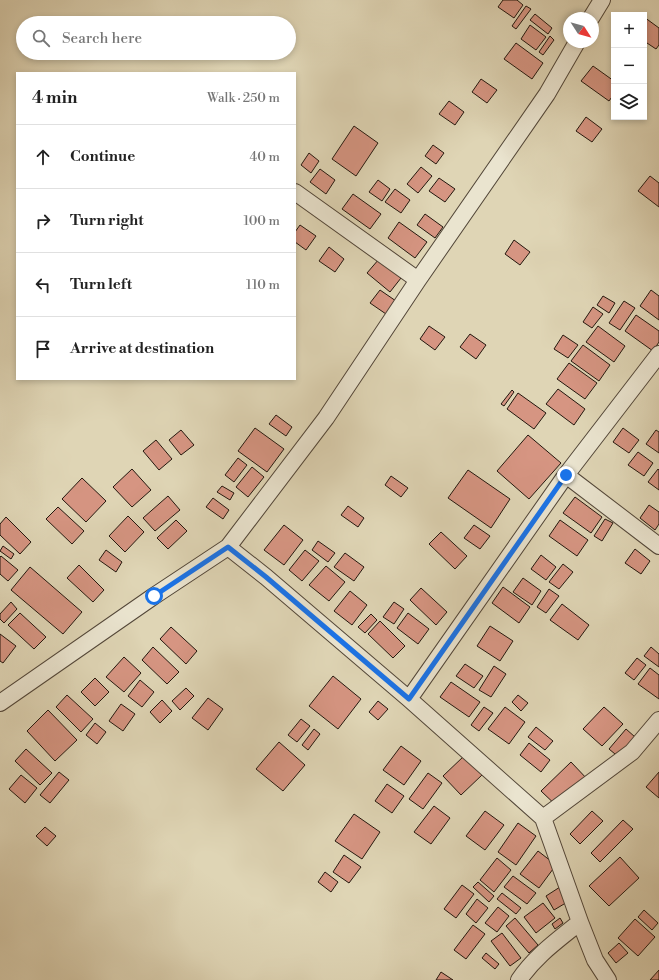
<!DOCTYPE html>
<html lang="en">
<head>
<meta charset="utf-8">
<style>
  :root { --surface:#fff; --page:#f2f2f2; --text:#222; --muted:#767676; --line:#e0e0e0 }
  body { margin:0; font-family:"Libre Bodoni",serif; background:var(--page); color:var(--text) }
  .controls { position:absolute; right:12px; top:12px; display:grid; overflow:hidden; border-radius:0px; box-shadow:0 2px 6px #0003 }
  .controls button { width:36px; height:36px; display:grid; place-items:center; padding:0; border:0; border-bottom:1px solid var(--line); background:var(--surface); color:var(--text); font:20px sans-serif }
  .compass { position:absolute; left:563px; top:12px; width:36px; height:36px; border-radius:50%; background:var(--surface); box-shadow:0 2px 6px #0003; rotate:126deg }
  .stop { position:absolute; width:12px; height:12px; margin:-9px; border:3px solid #1a73e8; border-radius:50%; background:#fff }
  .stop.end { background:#1a73e8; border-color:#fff; box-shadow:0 1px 4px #0008 }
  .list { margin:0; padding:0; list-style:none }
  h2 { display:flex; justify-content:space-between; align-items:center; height:52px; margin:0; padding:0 16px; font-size:17px }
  h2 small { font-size:13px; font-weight:400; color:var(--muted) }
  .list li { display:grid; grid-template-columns:26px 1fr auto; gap:12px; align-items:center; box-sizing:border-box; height:64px; padding:0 16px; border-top:1px solid var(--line) }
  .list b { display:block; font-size:15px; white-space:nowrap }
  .list em { font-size:13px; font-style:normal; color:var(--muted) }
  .icon { flex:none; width:22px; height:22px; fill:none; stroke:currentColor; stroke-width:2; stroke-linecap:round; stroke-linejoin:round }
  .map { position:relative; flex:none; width:659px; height:980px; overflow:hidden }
  .search { position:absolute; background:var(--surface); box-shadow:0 2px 6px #0003; left:16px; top:16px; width:280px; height:44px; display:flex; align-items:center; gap:10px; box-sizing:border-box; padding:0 14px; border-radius:22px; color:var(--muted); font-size:15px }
  .panel { position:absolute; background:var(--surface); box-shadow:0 2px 6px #0003; left:16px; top:72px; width:280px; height:308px; border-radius:0px }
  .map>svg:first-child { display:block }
  .building { fill:#d69582; stroke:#23170e }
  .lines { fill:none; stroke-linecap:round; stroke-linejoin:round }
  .street-casing { stroke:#524638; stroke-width:18 }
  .street { stroke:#eae4cf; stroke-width:16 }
  .route { stroke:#1a73e8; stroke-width:5 }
</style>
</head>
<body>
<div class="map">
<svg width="659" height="980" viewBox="0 0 659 980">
  <rect width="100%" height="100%" fill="#dfd5b5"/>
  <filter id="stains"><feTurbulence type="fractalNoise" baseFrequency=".005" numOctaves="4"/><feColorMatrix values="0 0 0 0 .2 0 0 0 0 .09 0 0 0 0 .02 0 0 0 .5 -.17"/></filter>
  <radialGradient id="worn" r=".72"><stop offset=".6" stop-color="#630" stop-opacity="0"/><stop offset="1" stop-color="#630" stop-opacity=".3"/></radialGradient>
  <path class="building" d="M 503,0 L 517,0 L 523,5 L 514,18 L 498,7 Z
    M 526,6 L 531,9 L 516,29 L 512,26 Z
    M 535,14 L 552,28 L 548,34 L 530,20 Z
    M 644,17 L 659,28 L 659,45 L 656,49 L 644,41 Z
    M 530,25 L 546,37 L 536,50 L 521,39 Z
    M 550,36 L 554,40 L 543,55 L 539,52 Z
    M 516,43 L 543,63 L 532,79 L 504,59 Z
    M 593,66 L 614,81 L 614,94 L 609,101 L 581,81 Z
    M 481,79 L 497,90 L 487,103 L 472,92 Z
    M 449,101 L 464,112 L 455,125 L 439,114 Z
    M 586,117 L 602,129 L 592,142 L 576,131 Z
    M 354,126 L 378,143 L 356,176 L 332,159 Z
    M 433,145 L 444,153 L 436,164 L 425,156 Z
    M 309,153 L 319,161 L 311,173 L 301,165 Z
    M 421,167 L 432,176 L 418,193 L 407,184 Z
    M 320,169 L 335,180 L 326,194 L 310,182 Z
    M 650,176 L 659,183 L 659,207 L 638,191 Z
    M 439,178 L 455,189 L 445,202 L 429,191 Z
    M 378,180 L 390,189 L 382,201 L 369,192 Z
    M 395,189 L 410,200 L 401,213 L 385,202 Z
    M 353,194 L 381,214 L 370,229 L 342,209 Z
    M 425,214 L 443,227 L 435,238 L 417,225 Z
    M 399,222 L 427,242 L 415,258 L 388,238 Z
    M 300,225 L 316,236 L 306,250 L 295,242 L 295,232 Z
    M 514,240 L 530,252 L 520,265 L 505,254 Z
    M 329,247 L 344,259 L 335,272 L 319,261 Z
    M 379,259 L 401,278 L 390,292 L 367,273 Z
    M 380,290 L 396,301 L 386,314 L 370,303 Z
    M 651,290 L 659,296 L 659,320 L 640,306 Z
    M 603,296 L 615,303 L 609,313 L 597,305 Z
    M 624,301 L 635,308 L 620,330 L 609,323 Z
    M 593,307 L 603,314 L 592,328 L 583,322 Z
    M 636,315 L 659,331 L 659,342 L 653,351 L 625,331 Z
    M 429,326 L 445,337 L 435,350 L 420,339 Z
    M 598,326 L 625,346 L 614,362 L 586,342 Z
    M 470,334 L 486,345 L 476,359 L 460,347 Z
    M 563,335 L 578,345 L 568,358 L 554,349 Z
    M 583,345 L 610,365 L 599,381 L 571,361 Z
    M 569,363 L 597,383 L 585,399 L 557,379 Z
    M 558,389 L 585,409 L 574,425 L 546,404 Z
    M 512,390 L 514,392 L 504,406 L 501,404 Z
    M 518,393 L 546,413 L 534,429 L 507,409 Z
    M 276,415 L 292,427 L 286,436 L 269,424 Z
    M 255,428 L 284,449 L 267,472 L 238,451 Z
    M 623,428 L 639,440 L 629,453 L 613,442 Z
    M 181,430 L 194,445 L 181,455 L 169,440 Z
    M 656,430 L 659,432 L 659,453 L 646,444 Z
    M 528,435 L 561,463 L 529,499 L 497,471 Z
    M 156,440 L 172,459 L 159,470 L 143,451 Z
    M 638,452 L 653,463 L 644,476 L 628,465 Z
    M 238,458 L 247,465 L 234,482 L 225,475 Z
    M 252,467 L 264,477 L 248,497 L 236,487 Z
    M 132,469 L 151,490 L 132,507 L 113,487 Z
    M 658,469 L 659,470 L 659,490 L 648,482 Z
    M 468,470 L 510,499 L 491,528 L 448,498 Z
    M 391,476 L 408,488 L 401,497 L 385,485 Z
    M 82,478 L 106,501 L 86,522 L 62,499 Z
    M 222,486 L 234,493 L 230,500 L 217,492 Z
    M 168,496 L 180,510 L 155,531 L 143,518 Z
    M 575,497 L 602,517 L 591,533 L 563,513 Z
    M 213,498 L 229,510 L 223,519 L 206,507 Z
    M 649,505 L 659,512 L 659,524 L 655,530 L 640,518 Z
    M 348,506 L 364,518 L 358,527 L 341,515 Z
    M 58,507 L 84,531 L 72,544 L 46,519 Z
    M 128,516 L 144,532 L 125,552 L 109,536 Z
    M 6,517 L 31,542 L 20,554 L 0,535 L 0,524 Z
    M 605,519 L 613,523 L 602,541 L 594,536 Z
    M 176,520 L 187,531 L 168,549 L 157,538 Z
    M 560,520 L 588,540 L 577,556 L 549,536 Z
    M 284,525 L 303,540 L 284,565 L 264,550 Z
    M 474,525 L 490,536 L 480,549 L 464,538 Z
    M 441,532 L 467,556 L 455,569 L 429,544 Z
    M 318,541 L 335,553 L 328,562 L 312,550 Z
    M 3,546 L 14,554 L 11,559 L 0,551 Z
    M 635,549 L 650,561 L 641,574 L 625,563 Z
    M 106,550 L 122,562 L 116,572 L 99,560 Z
    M 305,550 L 319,561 L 302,581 L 289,570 Z
    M 345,553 L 364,567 L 354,581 L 334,567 Z
    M 541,555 L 556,567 L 546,580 L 531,569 Z
    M 1,556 L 18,570 L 8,581 L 0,574 L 0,557 Z
    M 563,564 L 573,572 L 559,589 L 549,582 Z
    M 79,565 L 104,590 L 93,602 L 67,578 Z
    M 326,566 L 345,582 L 329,601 L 309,585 Z
    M 30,567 L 82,612 L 63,634 L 11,590 Z
    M 523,578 L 541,591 L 532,605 L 513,592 Z
    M 503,587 L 530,607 L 519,623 L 492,603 Z
    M 421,588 L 447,612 L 436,625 L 410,600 Z
    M 549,589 L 559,596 L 546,613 L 537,607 Z
    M 350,591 L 367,605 L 352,625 L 334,611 Z
    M 11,602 L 17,609 L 4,623 L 0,619 L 0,614 Z
    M 394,602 L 404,609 L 394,624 L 383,617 Z
    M 562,604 L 589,625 L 578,640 L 550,620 Z
    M 20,613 L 46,637 L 34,649 L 8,625 Z
    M 408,613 L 429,629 L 418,644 L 397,628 Z
    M 371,614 L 377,620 L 365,633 L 358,627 Z
    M 380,621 L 405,646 L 393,658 L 368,634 Z
    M 490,626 L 513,641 L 500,661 L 477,646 Z
    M 171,627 L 197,651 L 186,664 L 160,639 Z
    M 0,634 L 16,646 L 3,663 L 0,661 Z
    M 153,647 L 179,672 L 167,684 L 142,660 Z
    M 651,647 L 659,654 L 659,667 L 644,656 Z
    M 124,657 L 141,673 L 124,692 L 106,677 Z
    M 637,658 L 646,665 L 634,680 L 625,673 Z
    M 465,664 L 483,676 L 474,688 L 456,676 Z
    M 494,666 L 506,674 L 491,697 L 479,690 Z
    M 650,668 L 659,675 L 659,699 L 638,684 Z
    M 333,676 L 361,699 L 338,729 L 309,706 Z
    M 95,678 L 109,692 L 95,706 L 81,692 Z
    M 140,680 L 154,692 L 142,707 L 128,696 Z
    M 451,682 L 480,702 L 469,717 L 440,697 Z
    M 186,688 L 194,696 L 180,710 L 172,701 Z
    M 67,695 L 93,719 L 81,732 L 56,707 Z
    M 518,695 L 528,703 L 521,711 L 512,702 Z
    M 208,698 L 223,709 L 208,730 L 192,718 Z
    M 162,700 L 172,711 L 160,723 L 150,712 Z
    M 378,701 L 388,709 L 378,720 L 369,712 Z
    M 121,704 L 135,714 L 123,731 L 109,721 Z
    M 484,707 L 493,713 L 479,731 L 471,725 Z
    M 505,707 L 525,722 L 509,744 L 488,729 Z
    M 604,707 L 623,724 L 602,746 L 583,729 Z
    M 48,710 L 77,740 L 55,761 L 27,731 Z
    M 301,719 L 310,726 L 297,742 L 288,735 Z
    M 95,723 L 106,732 L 97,744 L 86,735 Z
    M 536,727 L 553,741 L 545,750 L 528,737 Z
    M 314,729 L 320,734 L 308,750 L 302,745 Z
    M 626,729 L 644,745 L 627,764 L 609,749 Z
    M 279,742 L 305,765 L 283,791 L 256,769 Z
    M 529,743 L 550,760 L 541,772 L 520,755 Z
    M 401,746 L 421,761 L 404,785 L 383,770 Z
    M 26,749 L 52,773 L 40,785 L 15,761 Z
    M 464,756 L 482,775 L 461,795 L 443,776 Z
    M 571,762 L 589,781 L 560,809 L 541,791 Z
    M 59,772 L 69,780 L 50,803 L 40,795 Z
    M 659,772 L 659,798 L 646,787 Z
    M 428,773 L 442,783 L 423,809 L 409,799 Z
    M 21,775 L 37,788 L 25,803 L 9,789 Z
    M 387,784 L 404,796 L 392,813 L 375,801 Z
    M 434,806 L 450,818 L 431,844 L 414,832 Z
    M 485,811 L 504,825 L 485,850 L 466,836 Z
    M 592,811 L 603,821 L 580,844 L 570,834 Z
    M 354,814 L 380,832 L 362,859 L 335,841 Z
    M 623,820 L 633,829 L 600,862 L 591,853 Z
    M 518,823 L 536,836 L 516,865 L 498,852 Z
    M 45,827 L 56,836 L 47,846 L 36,836 Z
    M 538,851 L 556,865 L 539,888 L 520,874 Z
    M 344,855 L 361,867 L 349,883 L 333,872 Z
    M 620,857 L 639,878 L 609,906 L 589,886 Z
    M 497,858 L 511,870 L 494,892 L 480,880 Z
    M 325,872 L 338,882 L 331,892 L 318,882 Z
    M 513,876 L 536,893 L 527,904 L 504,887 Z
    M 478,882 L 494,896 L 489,902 L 473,887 Z
    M 462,885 L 474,894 L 456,918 L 444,909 Z
    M 560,887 L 569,901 L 554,910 L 546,896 Z
    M 502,893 L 521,908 L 516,914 L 497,899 Z
    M 477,899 L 488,908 L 476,923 L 466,914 Z
    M 543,903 L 555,918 L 536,933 L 524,917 Z
    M 498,907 L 509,916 L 497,932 L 485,923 Z
    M 644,910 L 658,923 L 652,930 L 638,917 Z
    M 515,918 L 538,945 L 529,953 L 506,926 Z
    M 560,918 L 563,923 L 555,929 L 552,924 Z
    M 635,919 L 655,937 L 638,956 L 618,938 Z
    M 473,925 L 485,934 L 466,959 L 454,950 Z
    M 502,933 L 521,958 L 510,966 L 491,941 Z
    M 619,943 L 628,953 L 616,963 L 608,953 Z
    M 486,953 L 499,964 L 495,969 L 482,958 Z
    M 659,970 L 659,980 L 650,980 Z
    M 441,972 L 453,980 L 436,980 Z"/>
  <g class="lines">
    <g class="street-casing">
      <path id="street" d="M 591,18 L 602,0
        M 295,192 L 418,280
        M 566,475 L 659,546
        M 228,547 L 326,418 L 418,280 L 547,94 L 577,42
        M 409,699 L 566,475 L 659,354
        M 0,703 L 154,596 L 228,547 L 266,577 L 409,699 L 543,818 L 580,922 L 595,960 L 608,980
        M 543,818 L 632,752 L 659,720
        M 519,980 C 535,956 558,940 580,922"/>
    </g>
    <use href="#street" class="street"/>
  </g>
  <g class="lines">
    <path class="route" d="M 154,596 L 228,547 L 266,577 L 409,699 L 566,475"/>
  </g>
  <rect width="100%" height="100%" filter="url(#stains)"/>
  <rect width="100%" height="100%" fill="url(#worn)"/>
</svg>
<div class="controls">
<button>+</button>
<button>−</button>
<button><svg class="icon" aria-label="layers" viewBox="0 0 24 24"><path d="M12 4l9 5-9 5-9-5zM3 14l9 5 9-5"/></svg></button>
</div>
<svg class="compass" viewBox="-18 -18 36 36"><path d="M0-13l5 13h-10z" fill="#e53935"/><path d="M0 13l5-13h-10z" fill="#767676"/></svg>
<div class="stop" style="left:154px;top:596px"></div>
<div class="stop end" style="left:566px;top:475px"></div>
<div class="search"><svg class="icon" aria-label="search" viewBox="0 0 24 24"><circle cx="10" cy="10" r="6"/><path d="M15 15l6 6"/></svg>Search here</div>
<section class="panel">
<h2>4 min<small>Walk · 250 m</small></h2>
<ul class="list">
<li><svg class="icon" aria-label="ahead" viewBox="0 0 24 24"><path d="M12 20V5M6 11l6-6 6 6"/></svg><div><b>Continue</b></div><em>40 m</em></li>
<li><svg class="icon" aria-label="right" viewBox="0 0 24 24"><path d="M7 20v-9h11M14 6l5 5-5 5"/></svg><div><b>Turn right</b></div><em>100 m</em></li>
<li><svg class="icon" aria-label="left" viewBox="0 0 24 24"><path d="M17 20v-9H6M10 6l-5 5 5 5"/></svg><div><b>Turn left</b></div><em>110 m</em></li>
<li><svg class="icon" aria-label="arrive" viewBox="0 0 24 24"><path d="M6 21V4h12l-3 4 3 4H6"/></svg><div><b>Arrive at destination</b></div></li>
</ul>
</section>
</div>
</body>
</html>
